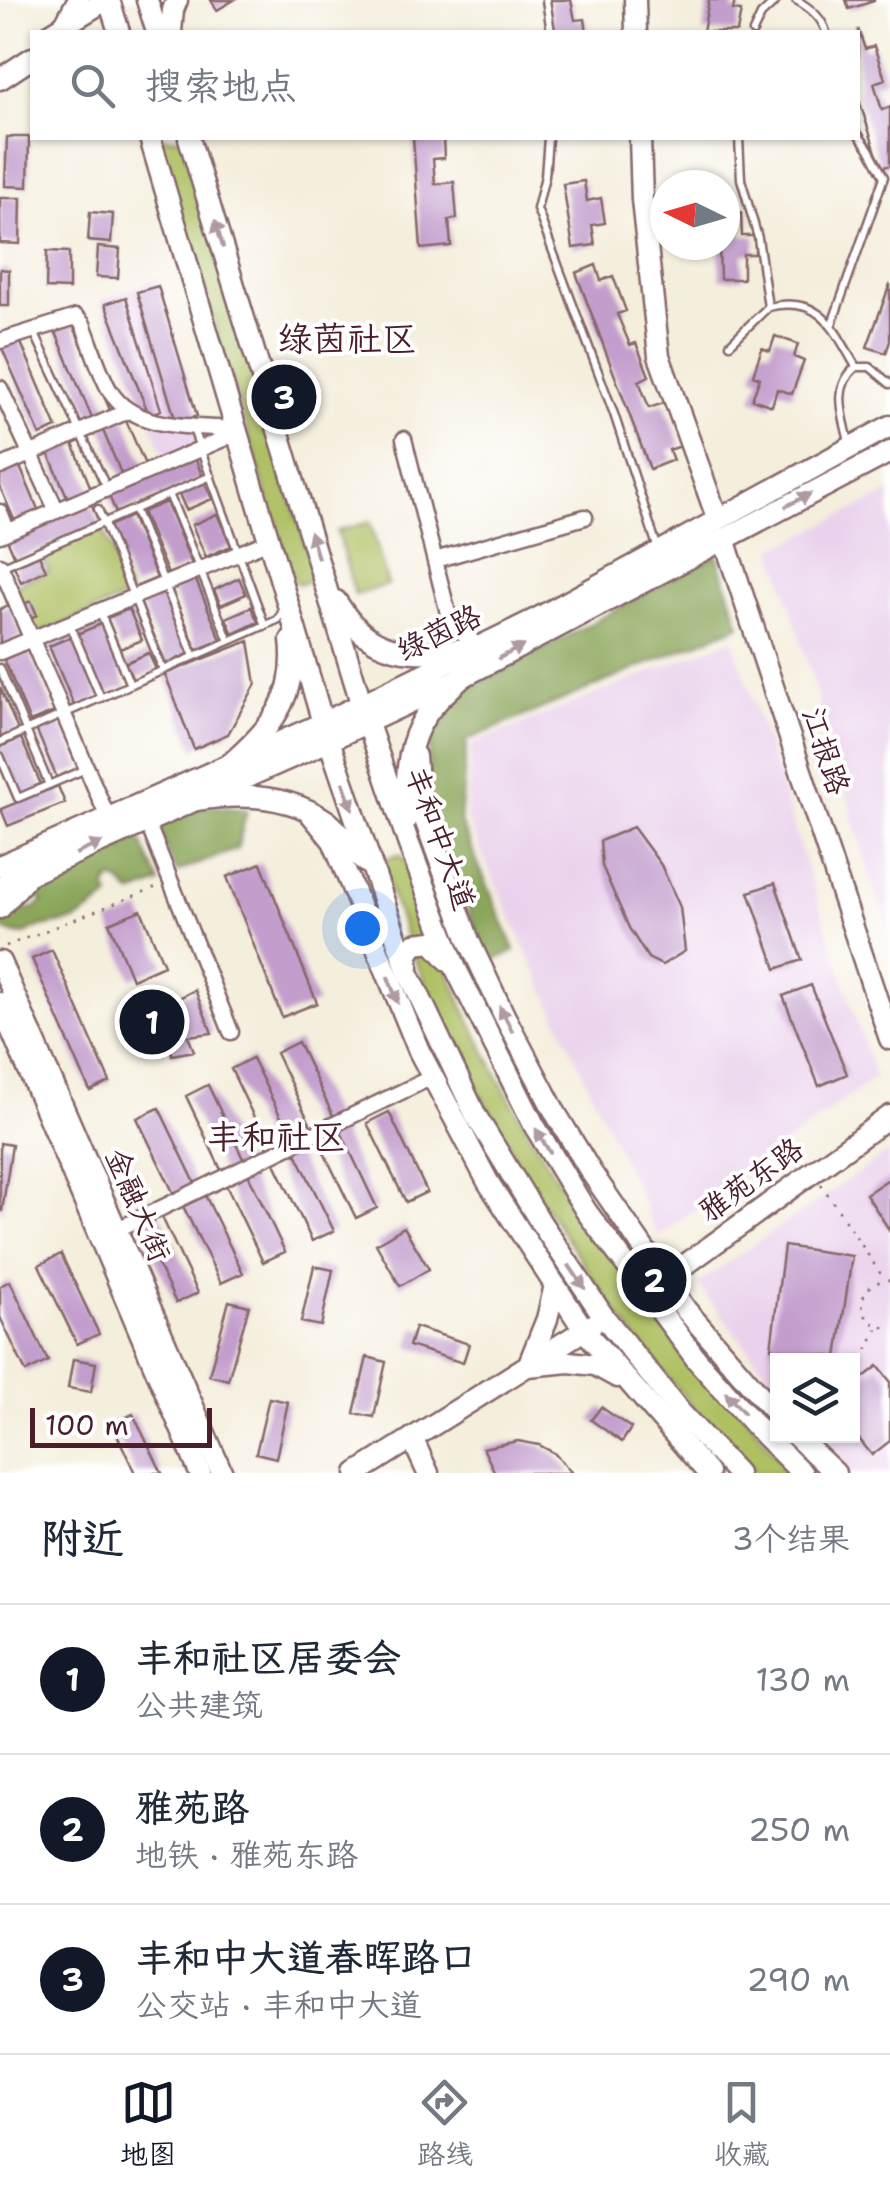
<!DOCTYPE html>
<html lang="zh">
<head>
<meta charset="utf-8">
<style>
  :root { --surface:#fff; --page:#f6f6f7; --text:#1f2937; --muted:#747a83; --line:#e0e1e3; --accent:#111827 }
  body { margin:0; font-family:"Shantell Sans","LXGW WenKai TC",sans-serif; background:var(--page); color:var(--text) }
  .controls { position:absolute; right:30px; bottom:30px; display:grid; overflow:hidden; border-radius:0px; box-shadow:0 2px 8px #0004 }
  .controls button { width:90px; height:90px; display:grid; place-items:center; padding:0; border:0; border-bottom:2px solid var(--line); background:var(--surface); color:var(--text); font:50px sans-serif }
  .compass { position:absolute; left:650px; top:170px; width:90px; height:90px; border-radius:50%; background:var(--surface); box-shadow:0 2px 8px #0004; rotate:275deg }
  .scale { position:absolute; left:30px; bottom:25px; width:182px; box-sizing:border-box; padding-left:10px; border:5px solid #4a1f2b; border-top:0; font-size:28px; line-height:35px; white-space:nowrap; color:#4a1f2b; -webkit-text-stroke:8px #fff; paint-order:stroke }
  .you { position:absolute; left:362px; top:928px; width:35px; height:35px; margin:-25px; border:8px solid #fff; border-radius:50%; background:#1a73e8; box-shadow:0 0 0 15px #1a73e833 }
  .badge { display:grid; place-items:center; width:65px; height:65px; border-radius:50%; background:var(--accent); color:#fff; font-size:32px; font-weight:700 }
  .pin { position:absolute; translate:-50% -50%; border:5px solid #fff; box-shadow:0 2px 10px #0006 }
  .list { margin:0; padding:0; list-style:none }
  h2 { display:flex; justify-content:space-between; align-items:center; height:130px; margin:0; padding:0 40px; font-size:42px }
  h2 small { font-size:32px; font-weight:400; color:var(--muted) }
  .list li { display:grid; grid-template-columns:65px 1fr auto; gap:30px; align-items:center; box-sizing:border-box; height:150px; padding:0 40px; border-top:2px solid var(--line) }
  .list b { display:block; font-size:38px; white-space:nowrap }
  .list p { margin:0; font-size:32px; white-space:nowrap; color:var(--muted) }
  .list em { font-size:32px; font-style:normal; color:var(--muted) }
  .icon { flex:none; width:55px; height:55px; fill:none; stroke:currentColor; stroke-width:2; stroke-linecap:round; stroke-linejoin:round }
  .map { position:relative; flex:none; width:890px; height:1473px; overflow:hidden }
  .search { position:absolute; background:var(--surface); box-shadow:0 2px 8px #0004; left:30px; right:30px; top:30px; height:110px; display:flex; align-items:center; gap:25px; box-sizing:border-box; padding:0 35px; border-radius:0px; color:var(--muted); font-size:38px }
  .sheet { height:580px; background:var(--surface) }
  nav { display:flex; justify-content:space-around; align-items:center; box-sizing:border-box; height:140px; border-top:2px solid var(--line); background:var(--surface); font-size:28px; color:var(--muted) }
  nav a { display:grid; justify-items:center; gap:5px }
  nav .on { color:var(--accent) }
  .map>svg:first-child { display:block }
  .built { fill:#ead1ec }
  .green { fill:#afc064; stroke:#7c7048; stroke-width:2.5 }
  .forest { fill:#8ba65a; stroke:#6a6242; stroke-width:2.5 }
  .building { fill:#c39ecd }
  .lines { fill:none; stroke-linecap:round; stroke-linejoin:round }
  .lane-casing { stroke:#866769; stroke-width:11 }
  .street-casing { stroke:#866769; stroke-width:19 }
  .secondary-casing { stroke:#866769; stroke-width:25 }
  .primary-casing { stroke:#866769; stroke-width:25 }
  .path { stroke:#866769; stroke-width:2.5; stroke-dasharray:2.5 8; stroke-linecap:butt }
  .lane { stroke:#fff; stroke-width:6 }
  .street { stroke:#fff; stroke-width:14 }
  .secondary { stroke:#fff; stroke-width:20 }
  .primary { stroke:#fff; stroke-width:20 }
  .oneway { fill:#ae9aa0 }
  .labels { text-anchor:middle; stroke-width:8; stroke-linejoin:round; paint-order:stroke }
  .street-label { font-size:30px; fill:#4a1f2b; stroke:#fff }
  .quarter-label { font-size:35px; fill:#4a1f2b; stroke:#fff }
</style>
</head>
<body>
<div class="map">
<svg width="890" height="1473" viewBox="0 0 890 1473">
  <rect width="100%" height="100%" fill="#fff"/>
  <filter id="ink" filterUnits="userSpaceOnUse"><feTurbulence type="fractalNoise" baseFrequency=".01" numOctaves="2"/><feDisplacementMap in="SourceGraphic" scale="20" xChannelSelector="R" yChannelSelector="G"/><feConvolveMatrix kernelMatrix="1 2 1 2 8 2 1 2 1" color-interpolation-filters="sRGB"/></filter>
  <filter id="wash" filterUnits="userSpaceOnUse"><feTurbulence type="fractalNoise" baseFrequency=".0048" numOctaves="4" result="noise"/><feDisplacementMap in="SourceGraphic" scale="40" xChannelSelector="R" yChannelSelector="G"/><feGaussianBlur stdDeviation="2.25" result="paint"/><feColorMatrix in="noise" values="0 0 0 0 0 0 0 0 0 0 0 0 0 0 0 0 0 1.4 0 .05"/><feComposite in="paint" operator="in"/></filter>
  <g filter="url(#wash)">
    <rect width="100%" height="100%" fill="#f4eedc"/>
    <path class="built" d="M 158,278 L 206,439 L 166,459 L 100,301 Z
      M 890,492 L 890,928 L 874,889 L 774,549 Z
      M 733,639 L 875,1077 L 658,1237 L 466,819 L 472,744 Z
      M 890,1151 L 890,1473 L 852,1473 L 819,1436 L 852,1436 L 852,1360 L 778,1360 L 777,1386 L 697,1284 Z"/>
    <path class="green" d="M 158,138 L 183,138 L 314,573 L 312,580 L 299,584 L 292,579 Z
      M 370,522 L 388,585 L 355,595 L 337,531 Z
      M 102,527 L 130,596 L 33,636 L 12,587 L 49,571 L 42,552 Z
      M 400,855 L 404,859 L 463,1006 L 502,1085 L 555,1176 L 791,1473 L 755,1473 L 694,1409 L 636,1338 L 601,1290 L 526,1178 L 456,1050 L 411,951 L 381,865 L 383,859 Z"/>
    <path class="forest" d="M 717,555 L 740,625 L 467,740 L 460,822 L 515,950 L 488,964 L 427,796 L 429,752 L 433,728 L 471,688 Z
      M 213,806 L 247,810 L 237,849 L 177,872 L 156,826 L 196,808 Z
      M 140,839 L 160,883 L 132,894 L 120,882 L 111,879 L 106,887 L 110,897 L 77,920 L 36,928 L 23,935 L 8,932 L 0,927 L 0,919 L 6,909 L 32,909 L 43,902 L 30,886 Z"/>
    <g id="blocks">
      <path class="building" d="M 211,0 L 234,0 L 217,10 Z
        M 549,0 L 571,0 L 575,20 L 585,19 L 587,32 L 553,32 Z
        M 709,0 L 735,0 L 733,10 L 741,11 L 737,32 L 703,32 Z
        M 846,0 L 874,0 L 874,1 L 849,9 Z
        M 858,29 L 865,49 L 874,46 L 885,79 L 874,83 L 882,110 L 890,107 L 890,165 L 881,168 L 858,97 Z
        M 7,137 L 29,137 L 28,187 L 5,186 Z
        M 413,138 L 443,138 L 444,158 L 433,159 L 435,184 L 454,182 L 457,219 L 449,220 L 451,246 L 421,249 Z
        M 584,181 L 587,201 L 601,198 L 605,223 L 592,225 L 595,245 L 573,248 L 563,184 Z
        M 0,198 L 21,198 L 20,244 L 0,243 Z
        M 90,212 L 113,214 L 111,243 L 88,241 Z
        M 741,213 L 742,236 L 755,236 L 755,254 L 743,254 L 743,279 L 720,279 L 719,245 L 725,245 L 725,214 Z
        M 98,247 L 120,249 L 118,278 L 96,277 Z
        M 47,251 L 69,252 L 69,289 L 46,288 Z
        M 596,265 L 601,281 L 613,276 L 626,311 L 617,314 L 630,345 L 636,343 L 649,376 L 639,381 L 649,408 L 664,403 L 681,446 L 669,450 L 673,460 L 650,469 L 576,273 Z
        M 0,269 L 9,270 L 9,306 L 0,306 Z
        M 890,284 L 890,341 L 886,353 L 867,347 Z
        M 158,286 L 197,416 L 176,422 L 137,292 Z
        M 126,297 L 161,410 L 149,415 L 105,304 Z
        M 71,320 L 110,410 L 92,418 L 54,328 Z
        M 775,336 L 798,344 L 794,357 L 804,361 L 792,394 L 777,389 L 772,406 L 752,399 L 760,378 L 753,375 L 762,348 L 770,351 Z
        M 19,338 L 57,428 L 40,435 L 1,346 Z
        M 124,416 L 146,467 L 123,478 L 101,426 Z
        M 71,439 L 92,491 L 69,501 L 47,450 Z
        M 195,457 L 203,478 L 116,513 L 108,493 Z
        M 18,462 L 40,514 L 16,524 L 0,487 L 0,470 Z
        M 205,483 L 212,499 L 186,510 L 179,494 Z
        M 166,502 L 192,564 L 168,574 L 142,512 Z
        M 91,503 L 100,523 L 16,560 L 7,539 Z
        M 217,514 L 231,546 L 206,557 L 192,525 Z
        M 131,516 L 157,578 L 133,588 L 108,526 Z
        M 39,555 L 46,570 L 21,582 L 14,566 Z
        M 195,578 L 221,640 L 197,650 L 171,588 Z
        M 239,578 L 246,594 L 221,605 L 214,590 Z
        M 163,592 L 189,654 L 166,664 L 140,602 Z
        M 31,601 L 37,615 L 28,619 L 21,605 Z
        M 9,605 L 22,637 L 0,646 L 0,609 Z
        M 251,607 L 258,622 L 233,634 L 226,618 Z
        M 129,609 L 142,640 L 120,649 L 107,618 Z
        M 101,624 L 126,686 L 103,696 L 77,634 Z
        M 73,636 L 99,698 L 75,708 L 49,646 Z
        M 249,641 L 256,684 L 228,734 L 194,749 L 165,674 Z
        M 28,649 L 54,712 L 30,722 L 4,659 Z
        M 149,653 L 156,670 L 133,680 L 125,663 Z
        M 0,687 L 18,730 L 0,738 Z
        M 59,719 L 81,768 L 57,778 L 36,729 Z
        M 21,738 L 42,787 L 18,797 L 0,755 L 0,747 Z
        M 58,786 L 65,803 L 8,826 L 1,809 Z
        M 633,827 L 661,865 L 680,907 L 685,951 L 662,965 L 648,958 L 629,928 L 602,866 L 600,841 Z
        M 261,863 L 317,1003 L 282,1017 L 227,877 Z
        M 775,883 L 802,960 L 776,969 L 749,892 Z
        M 141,910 L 164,965 L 132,979 L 109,923 Z
        M 52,950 L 110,1082 L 90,1091 L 32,959 Z
        M 811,985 L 847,1074 L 819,1086 L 783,996 Z
        M 195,990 L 212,1033 L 188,1036 L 194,1051 L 172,1055 L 168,1029 L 151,1006 L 164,994 L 173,1001 Z
        M 298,1042 L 336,1122 L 314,1132 L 276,1053 Z
        M 252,1058 L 291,1138 L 269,1149 L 231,1069 Z
        M 208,1085 L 246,1165 L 224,1176 L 186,1096 Z
        M 159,1108 L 197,1187 L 176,1198 L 137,1118 Z
        M 389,1112 L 427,1192 L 406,1202 L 367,1123 Z
        M 339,1128 L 377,1208 L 356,1218 L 317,1138 Z
        M 0,1143 L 12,1145 L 2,1211 L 0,1211 Z
        M 295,1151 L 334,1231 L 312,1241 L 274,1161 Z
        M 247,1172 L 285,1252 L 263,1262 L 225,1183 Z
        M 890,1178 L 890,1231 L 866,1194 Z
        M 204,1193 L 243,1273 L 221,1283 L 182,1204 Z
        M 160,1213 L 198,1293 L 176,1303 L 138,1223 Z
        M 404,1227 L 429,1269 L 400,1286 L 376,1244 Z
        M 784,1246 L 852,1256 L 837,1357 L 771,1348 Z
        M 61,1254 L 99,1334 L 77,1344 L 39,1265 Z
        M 314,1266 L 333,1270 L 321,1326 L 301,1322 Z
        M 10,1281 L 48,1361 L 26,1372 L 0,1317 L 0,1286 Z
        M 229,1301 L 249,1306 L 228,1380 L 209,1375 Z
        M 415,1327 L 469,1344 L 463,1363 L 409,1346 Z
        M 367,1357 L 386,1362 L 374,1417 L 354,1413 Z
        M 73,1359 L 96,1363 L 91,1392 L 68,1388 Z
        M 878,1366 L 890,1381 L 890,1441 L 872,1455 L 852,1430 L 852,1386 Z
        M 269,1398 L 288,1402 L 276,1458 L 256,1453 Z
        M 601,1407 L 631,1428 L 622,1442 L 591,1420 Z
        M 133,1414 L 162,1473 L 135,1473 L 112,1424 Z
        M 518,1441 L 539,1445 L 554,1453 L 572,1473 L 495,1473 L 483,1448 Z"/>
    </g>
  </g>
  <g filter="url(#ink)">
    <use href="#blocks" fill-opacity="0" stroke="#866769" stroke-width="2.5"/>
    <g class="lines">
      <g class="lane-casing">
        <path id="lane" d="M 546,0 L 551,32
          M 796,0 C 809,7 822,18 826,32
          M 753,32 L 761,15 L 777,0
          M 548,138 L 545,176 L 537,209 L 614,414 L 657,546
          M 768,307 C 821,295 833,327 856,367
          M 832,324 L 884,177 L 869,149 L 858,134
          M 34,332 L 103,480
          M 730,344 L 768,307 L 758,238 L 741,179 L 739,138
          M 193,429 L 265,626
          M 849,442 C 843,415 832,387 856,367 L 870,367 L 890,384
          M 169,494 L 229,641
          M 98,509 L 163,670
          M 134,509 L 194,656
          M 1,567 L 211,476
          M 100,612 L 130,685
          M 70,625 L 101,698
          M 0,668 L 49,785
          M 0,742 L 277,620 L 283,611
          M 0,756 L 18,798 L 86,769"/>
      </g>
      <g class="street-casing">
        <path id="street" d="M 0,341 L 76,317 L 83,324 C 92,346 98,370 110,391 C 134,431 195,426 236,429
          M 0,388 L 57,511
          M 404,439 L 450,621 L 479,647
          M 0,467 L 128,411
          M 0,512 L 4,522
          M 0,535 L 237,433
          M 435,560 L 585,517
          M 0,565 L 108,818
          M 0,652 L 269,541
          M 147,822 L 231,1032
          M 116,1230 L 432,1077"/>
      </g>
      <g class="secondary-casing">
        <path id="secondary" d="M 635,0 L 636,32
          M 53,32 L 106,0
          M 0,79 L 32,58
          M 640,138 L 642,200 L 659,356 L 718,520
          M 724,539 L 890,1039
          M 415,756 L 419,803 L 469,941 L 505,1017 L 556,1114 L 591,1172 L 686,1310 L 778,1416
          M 311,814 L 333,841 L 419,1051 L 488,1182 L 584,1330 L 708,1473
          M 0,866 L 323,723 L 538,618 L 890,426
          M 0,887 L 317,746 L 455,681 L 890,452
          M 0,908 L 25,879
          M 0,962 L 222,1473
          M 0,1003 L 200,1473
          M 555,1285 L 547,1319 L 528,1366 L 569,1362 L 595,1365 L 617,1377
          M 656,1286 L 890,1116
          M 796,1436 L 835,1473
          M 412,1438 L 428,1473
          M 357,1473 L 592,1325"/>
      </g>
      <g class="primary-casing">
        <path id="primary" d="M 109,0 L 119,32
          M 147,0 L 157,32
          M 64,26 L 78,0
          M 171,32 L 173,10 L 177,0
          M 150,138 L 323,723 L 408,972 L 476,1116 L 541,1223 L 604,1317 L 681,1413 L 737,1473
          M 189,138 L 363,709 L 408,842 L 456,969 L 534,1125 L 586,1211 L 697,1360 L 760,1431 L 802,1473
          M 336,601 C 342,610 348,620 356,627 C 389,661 436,653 479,647
          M 230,764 C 271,728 298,698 291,640
          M 196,800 C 240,793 288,794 327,821 C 341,832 353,849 365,862
          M 409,817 C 404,778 406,735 435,704 C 443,694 454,685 464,676
          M 408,967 L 408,954 L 415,944 L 432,942 L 448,960"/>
      </g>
      <path class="path" d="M 6,946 L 157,887
        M 821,1184 L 884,1279
        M 890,1280 C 853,1281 853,1327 890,1328
        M 852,1364 L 866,1352 L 877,1329"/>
      <use href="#lane" class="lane"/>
      <use href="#street" class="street"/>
      <use href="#secondary" class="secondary"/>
      <use href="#primary" class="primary"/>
    </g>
    <defs><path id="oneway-solid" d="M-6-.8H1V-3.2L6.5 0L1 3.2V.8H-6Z" transform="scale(2.5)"/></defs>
    <g class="oneway">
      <use href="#oneway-solid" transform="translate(219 234) rotate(-107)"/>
      <use href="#oneway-solid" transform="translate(798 500) rotate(-28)"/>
      <use href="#oneway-solid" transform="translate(314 545) rotate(-107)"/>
      <use href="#oneway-solid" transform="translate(511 652) rotate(-28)"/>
      <use href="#oneway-solid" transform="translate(348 796) rotate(71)"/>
      <use href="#oneway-solid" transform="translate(89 848) rotate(-24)"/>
      <use href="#oneway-solid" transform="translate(393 990) rotate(69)"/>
      <use href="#oneway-solid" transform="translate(506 1019) rotate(-117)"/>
      <use href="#oneway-solid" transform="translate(543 1141) rotate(-121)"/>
      <use href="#oneway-solid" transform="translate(577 1277) rotate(56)"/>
      <use href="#oneway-solid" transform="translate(735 1403) rotate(-132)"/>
    </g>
  </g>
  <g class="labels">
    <g class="street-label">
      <text transform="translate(439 633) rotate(-26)" y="10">绿茵路</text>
      <text transform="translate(826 751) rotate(72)" y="10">江报路</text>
      <text transform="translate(440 838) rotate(70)" y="10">丰和中大道</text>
      <text transform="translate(751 1180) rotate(-36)" y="10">雅苑东路</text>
      <text transform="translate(138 1205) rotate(67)" y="10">金融大街</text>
    </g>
    <g class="quarter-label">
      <text x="347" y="351">绿茵社区</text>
      <text x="276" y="1149">丰和社区</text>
    </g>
  </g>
</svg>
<div class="controls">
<button><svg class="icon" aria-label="layers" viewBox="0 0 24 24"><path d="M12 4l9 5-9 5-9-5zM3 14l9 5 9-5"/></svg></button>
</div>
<svg class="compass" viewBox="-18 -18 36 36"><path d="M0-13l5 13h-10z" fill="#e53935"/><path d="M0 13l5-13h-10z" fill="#747a83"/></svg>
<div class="scale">100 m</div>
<div class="you"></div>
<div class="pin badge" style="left:152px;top:1022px">1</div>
<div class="pin badge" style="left:654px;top:1280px">2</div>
<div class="pin badge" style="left:284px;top:397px">3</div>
<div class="search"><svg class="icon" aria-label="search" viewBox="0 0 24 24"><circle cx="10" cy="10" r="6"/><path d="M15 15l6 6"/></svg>搜索地点</div>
</div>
<section class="sheet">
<h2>附近<small>3个结果</small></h2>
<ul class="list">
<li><span class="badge">1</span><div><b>丰和社区居委会</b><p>公共建筑</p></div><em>130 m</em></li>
<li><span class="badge">2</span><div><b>雅苑路</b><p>地铁 · 雅苑东路</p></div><em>250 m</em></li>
<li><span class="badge">3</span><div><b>丰和中大道春晖路口</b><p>公交站 · 丰和中大道</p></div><em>290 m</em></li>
</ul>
</section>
<nav>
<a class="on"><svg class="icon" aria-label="map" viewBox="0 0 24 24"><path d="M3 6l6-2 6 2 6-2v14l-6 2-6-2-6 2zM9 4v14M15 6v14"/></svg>地图</a>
<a><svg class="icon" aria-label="directions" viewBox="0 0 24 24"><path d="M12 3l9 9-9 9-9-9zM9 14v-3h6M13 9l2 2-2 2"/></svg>路线</a>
<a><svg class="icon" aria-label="saved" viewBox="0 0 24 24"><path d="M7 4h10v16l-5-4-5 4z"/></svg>收藏</a>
</nav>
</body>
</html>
